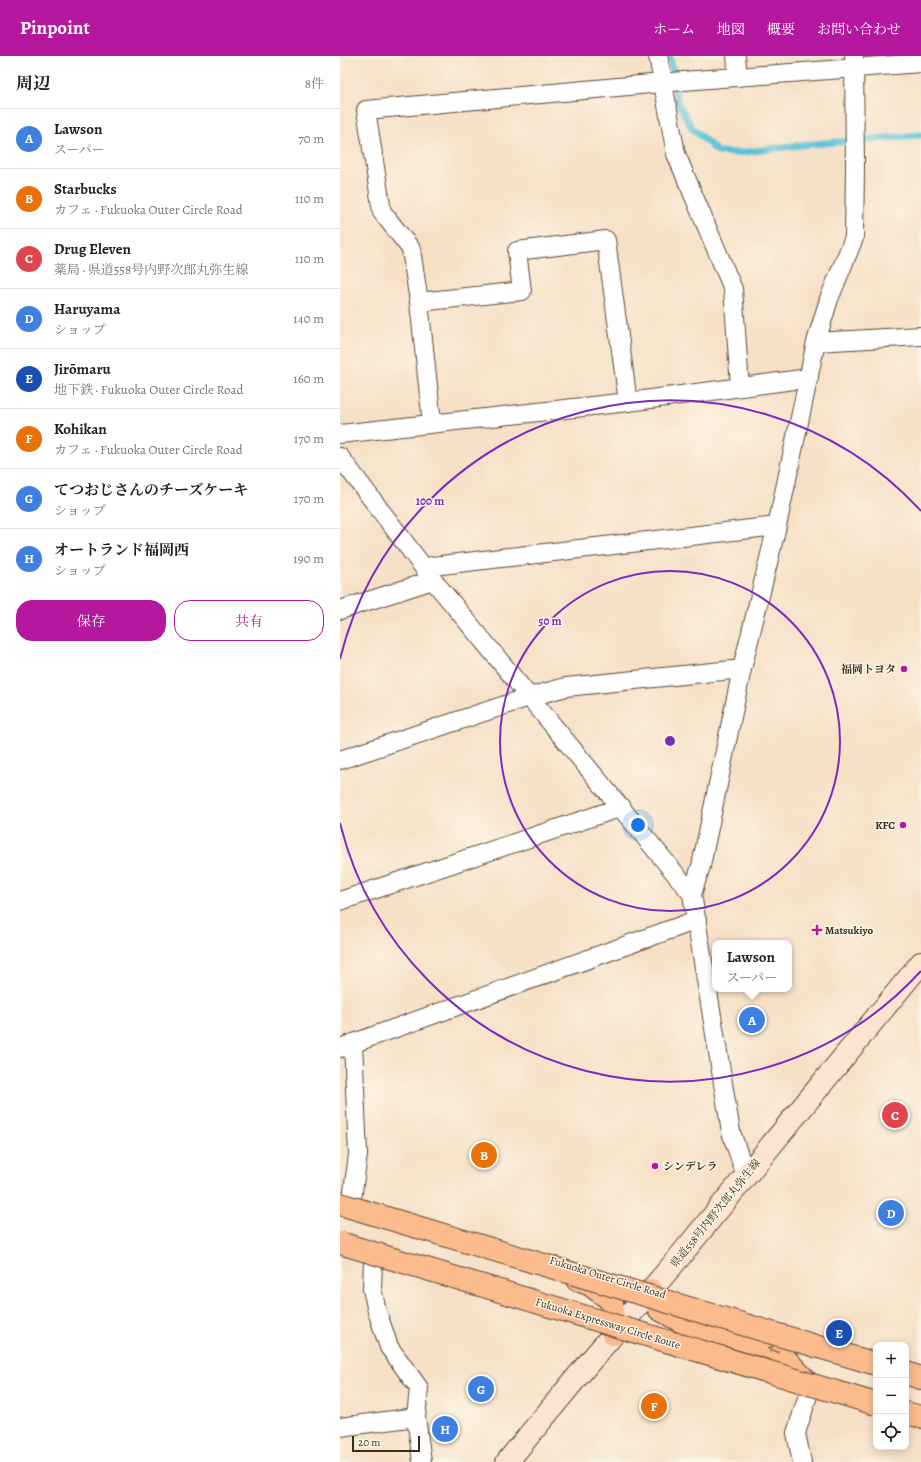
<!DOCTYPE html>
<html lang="ja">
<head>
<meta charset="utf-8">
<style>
  :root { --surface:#fff; --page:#f6f6f6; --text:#222; --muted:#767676; --line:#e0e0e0; --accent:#b5179e }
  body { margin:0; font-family:Alegreya,"Noto Serif JP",serif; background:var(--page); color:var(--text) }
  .controls { position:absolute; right:12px; bottom:12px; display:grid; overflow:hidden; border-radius:8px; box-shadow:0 2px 10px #0003 }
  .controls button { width:36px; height:36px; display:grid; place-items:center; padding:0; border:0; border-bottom:1px solid var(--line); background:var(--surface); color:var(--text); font:20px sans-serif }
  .scale { position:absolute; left:12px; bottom:10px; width:68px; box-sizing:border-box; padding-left:4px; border:2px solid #3b2a1e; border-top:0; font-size:11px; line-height:14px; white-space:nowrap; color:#3b2a1e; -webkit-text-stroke:3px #fcf5e5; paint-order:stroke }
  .you { position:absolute; left:298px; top:769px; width:14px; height:14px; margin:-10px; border:3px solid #fff; border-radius:50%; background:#1a73e8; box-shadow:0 0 0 6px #1a73e833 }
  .badge { display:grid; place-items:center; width:26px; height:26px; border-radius:50%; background:var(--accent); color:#fff; font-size:13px; font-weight:700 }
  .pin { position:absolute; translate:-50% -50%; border:2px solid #fff; box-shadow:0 1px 4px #0006 }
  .popup { position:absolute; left:372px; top:884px; width:80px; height:52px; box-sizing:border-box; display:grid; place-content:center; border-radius:8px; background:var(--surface); filter:drop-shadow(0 1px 3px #0005); font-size:13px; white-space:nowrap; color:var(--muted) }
  .popup b { font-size:15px; color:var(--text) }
  .popup::after { content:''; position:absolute; left:50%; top:100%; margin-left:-8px; border:8px solid transparent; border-top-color:var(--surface) }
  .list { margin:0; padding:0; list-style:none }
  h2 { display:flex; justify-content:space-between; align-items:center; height:52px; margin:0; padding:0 16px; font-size:17px }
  h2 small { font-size:13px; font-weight:400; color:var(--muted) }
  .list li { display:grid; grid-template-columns:26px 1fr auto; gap:12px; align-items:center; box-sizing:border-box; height:60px; padding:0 16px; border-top:1px solid var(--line) }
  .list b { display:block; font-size:15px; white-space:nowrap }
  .list p { margin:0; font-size:13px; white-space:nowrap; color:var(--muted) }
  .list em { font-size:13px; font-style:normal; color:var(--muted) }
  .actions { display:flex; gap:8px; padding:12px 16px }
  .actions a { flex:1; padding:9px 0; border:1px solid var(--accent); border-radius:16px; text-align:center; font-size:14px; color:var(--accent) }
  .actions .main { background:var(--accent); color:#fff }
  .icon { flex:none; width:22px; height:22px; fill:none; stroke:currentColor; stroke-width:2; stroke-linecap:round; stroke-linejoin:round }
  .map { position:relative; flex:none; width:581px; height:1406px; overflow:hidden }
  header { display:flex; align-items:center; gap:24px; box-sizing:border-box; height:56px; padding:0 20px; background:var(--accent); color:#fff }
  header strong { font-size:19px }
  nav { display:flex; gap:22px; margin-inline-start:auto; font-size:14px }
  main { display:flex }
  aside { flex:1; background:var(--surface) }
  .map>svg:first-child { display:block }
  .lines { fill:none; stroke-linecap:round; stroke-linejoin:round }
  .stream { stroke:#5bc1d9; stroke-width:7 }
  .minor-casing { stroke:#574537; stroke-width:20 }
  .secondary-casing { stroke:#574537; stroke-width:24 }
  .trunk-casing { stroke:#574537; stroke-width:24 }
  .motorway-casing { stroke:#574537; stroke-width:24 }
  .minor { stroke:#fff; stroke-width:18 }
  .secondary { stroke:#fde4d1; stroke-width:22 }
  .trunk { stroke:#fbbb8d; stroke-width:22 }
  .motorway { stroke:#fbbb8d; stroke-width:22 }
  .motorway-bridge-casing { stroke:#574537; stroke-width:24; stroke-linecap:butt }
  .motorway-bridge { stroke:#fbbb8d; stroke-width:22 }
  .oneway { stroke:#916b50 }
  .ring { fill:none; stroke:#7b2cbf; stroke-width:2 }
  .poi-dot { fill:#b5179e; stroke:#fcf5e5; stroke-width:1.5 }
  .labels { text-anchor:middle; stroke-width:3; stroke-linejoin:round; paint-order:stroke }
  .poi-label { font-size:11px; font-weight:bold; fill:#3b2a1e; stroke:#fcf5e5; text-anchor:end }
  .street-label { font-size:11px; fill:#3b2a1e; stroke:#fcf5e5 }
  .centre { fill:#7b2cbf; stroke:#fcf5e5; stroke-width:2 }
  .ring-label { font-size:12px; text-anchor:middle; font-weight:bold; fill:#7b2cbf; stroke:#fcf5e5; stroke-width:3; stroke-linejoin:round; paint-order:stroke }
</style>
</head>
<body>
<header>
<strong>Pinpoint</strong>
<nav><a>ホーム</a><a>地図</a><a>概要</a><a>お問い合わせ</a></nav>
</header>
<main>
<aside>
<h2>周辺<small>8件</small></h2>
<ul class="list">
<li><span class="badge" style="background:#3f7fe0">A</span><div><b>Lawson</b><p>スーパー</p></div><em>70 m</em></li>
<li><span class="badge" style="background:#e8710a">B</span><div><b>Starbucks</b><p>カフェ · Fukuoka Outer Circle Road</p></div><em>110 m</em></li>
<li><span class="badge" style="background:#e0444e">C</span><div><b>Drug Eleven</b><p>薬局 · 県道558号内野次郎丸弥生線</p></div><em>110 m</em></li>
<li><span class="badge" style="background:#3f7fe0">D</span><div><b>Haruyama</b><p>ショップ</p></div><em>140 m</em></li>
<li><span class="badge" style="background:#1a4fb4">E</span><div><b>Jirōmaru</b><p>地下鉄 · Fukuoka Outer Circle Road</p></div><em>160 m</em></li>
<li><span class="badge" style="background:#e8710a">F</span><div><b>Kohikan</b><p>カフェ · Fukuoka Outer Circle Road</p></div><em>170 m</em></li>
<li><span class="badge" style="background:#3f7fe0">G</span><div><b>てつおじさんのチーズケーキ</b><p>ショップ</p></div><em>170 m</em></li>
<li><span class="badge" style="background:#3f7fe0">H</span><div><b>オートランド福岡西</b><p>ショップ</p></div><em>190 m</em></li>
</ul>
<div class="actions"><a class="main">保存</a><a>共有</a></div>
</aside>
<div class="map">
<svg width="581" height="1406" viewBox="0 0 581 1406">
  <rect width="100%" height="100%" fill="#fcf5e5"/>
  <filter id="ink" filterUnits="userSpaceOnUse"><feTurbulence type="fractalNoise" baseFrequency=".025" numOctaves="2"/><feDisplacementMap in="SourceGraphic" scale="8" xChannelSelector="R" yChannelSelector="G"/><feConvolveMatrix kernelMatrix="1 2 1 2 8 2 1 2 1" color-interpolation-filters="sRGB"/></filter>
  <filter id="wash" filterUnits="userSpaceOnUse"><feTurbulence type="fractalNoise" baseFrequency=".012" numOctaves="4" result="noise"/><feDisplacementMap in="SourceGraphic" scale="16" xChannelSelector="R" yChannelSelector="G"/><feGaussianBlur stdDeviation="0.9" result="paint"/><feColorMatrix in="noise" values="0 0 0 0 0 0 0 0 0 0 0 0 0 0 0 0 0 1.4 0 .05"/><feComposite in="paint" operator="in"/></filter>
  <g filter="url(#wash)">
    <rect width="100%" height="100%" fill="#f6e0c6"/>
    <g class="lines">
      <path class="stream" d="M 330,0 L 337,45 L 352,72 L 378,96 L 398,97 L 460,89 L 581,79"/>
    </g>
  </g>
  <g filter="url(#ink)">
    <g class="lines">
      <g class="minor-casing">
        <path id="minor" d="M 318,0 L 336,98 L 393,233 L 400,331
          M 396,0 L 398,21
          M 79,246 L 182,235 L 177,195 L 266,184 L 288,346
          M 476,286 L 581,280
          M 92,367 L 79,246 L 71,193 L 42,156 L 26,54 L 343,25 L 581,7
          M 0,378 L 288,346 L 469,322
          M 0,401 L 93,524 L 352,838
          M 84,511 L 437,470
          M 0,554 L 93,524
          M 0,704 L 189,641 L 226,631 L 402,613
          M 0,845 L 282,751
          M 0,992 L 357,864
          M 406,1120 L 391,1076 L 352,838 L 361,810 L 402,613 L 437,470 L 476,286 L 489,243 L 514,182 L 515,114 L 514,0
          M 12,1143 L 18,1099 L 13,987
          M 33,1205 L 32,1233 L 37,1255 L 49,1291 L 79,1332 L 76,1361 L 82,1406
          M 0,1371 L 76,1361
          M 462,1406 L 456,1377 L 471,1330"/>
      </g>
      <g class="secondary-casing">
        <path id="secondary" d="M 167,1406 L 247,1309 L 336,1205 L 581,907"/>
      </g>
      <g class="trunk-casing">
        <path id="trunk" d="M 237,1224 L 249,1228 L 272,1245 L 273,1278
          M 311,1234 L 319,1253 L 342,1266 L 437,1294 L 471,1330"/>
      </g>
      <g class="motorway-casing">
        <path id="motorway" d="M 566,1317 L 581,1322
          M 566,1357 L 581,1361"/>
      </g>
      <use href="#minor" class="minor"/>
      <use href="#secondary" class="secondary"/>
      <use href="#trunk" class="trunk"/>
      <use href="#motorway" class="motorway"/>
      <g class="motorway-bridge-casing">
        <path id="motorway-bridge" d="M 0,1148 L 536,1308
          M 0,1187 L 536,1348"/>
      </g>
      <use href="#motorway-bridge" class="motorway-bridge"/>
    </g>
    <defs><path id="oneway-shaft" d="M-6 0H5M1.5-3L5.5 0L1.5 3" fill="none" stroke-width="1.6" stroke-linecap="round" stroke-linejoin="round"/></defs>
    <use class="oneway" href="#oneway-shaft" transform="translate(433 1294) rotate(-155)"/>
  </g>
  <g class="ring">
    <circle cx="330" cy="685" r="170"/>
    <path d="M581 915A340 340 0 0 1 0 767M0 603A340 340 0 0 1 581 455"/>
  </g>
  <g class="poi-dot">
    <circle cx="564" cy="613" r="4"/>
    <circle cx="563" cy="769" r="4"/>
    <path d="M475 868h4v4h4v4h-4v4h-4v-4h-4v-4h4z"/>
    <circle cx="315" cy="1110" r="4"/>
  </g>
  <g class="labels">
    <g class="poi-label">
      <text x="556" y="617">福岡トヨタ</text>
      <text x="555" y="773">KFC</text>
      <text x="485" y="878" text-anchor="start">Matsukiyo</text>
      <text x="323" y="1114" text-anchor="start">シンデレラ</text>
    </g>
    <g class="street-label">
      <text transform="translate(375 1157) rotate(-51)" y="4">県道558号内野次郎丸弥生線</text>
      <text transform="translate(268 1221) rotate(17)" y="4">Fukuoka Outer Circle Road</text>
      <text transform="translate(268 1267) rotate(17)" y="4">Fukuoka Expressway Circle Route</text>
    </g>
  </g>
  <circle cx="330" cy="685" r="6" class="centre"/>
  <g class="ring-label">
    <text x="90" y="449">100 m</text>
    <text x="210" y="569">50 m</text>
  </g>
</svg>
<div class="controls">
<button>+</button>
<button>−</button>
<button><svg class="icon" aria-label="locate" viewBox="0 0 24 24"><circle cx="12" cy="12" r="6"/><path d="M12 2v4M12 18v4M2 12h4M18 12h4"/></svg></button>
</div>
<div class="scale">20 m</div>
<div class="you"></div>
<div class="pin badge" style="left:412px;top:964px;background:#3f7fe0">A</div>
<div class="popup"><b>Lawson</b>スーパー</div>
<div class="pin badge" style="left:144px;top:1099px;background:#e8710a">B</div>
<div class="pin badge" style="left:555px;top:1059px;background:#e0444e">C</div>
<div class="pin badge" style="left:551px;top:1157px;background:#3f7fe0">D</div>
<div class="pin badge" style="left:499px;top:1277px;background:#1a4fb4">E</div>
<div class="pin badge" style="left:314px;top:1350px;background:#e8710a">F</div>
<div class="pin badge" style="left:141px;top:1333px;background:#3f7fe0">G</div>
<div class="pin badge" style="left:105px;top:1373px;background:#3f7fe0">H</div>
</div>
</main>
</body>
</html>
